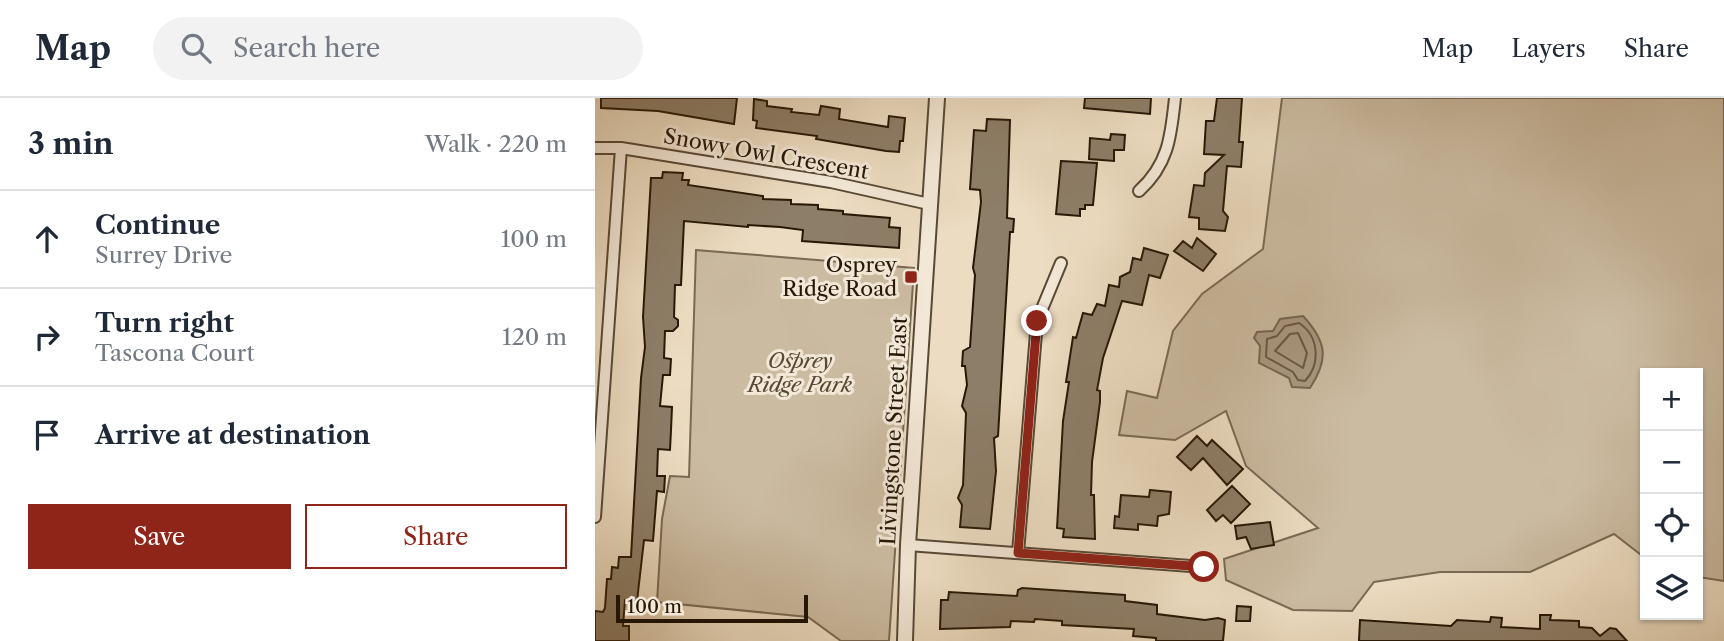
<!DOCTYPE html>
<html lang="en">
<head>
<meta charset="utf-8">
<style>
  :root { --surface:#fff; --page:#f2f2f3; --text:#1f2937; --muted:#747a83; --line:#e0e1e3; --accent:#8f2418 }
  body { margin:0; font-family:"Libre Caslon Text",serif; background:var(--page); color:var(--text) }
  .controls { position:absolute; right:21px; bottom:21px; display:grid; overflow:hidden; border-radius:0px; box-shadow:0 2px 5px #0004 }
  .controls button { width:63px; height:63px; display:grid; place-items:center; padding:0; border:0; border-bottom:2px solid var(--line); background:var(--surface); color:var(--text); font:35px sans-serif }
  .scale { position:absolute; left:21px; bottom:18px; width:192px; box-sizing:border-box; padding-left:7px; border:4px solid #271806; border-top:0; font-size:19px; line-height:24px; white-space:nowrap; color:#271806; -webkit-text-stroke:5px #f3e8d7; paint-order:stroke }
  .stop { position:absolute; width:21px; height:21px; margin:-16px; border:5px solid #8f2418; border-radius:50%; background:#fff }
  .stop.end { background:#8f2418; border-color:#fff; box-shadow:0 2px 7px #0008 }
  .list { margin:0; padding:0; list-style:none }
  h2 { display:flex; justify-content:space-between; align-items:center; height:91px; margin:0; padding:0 28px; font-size:30px }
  h2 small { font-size:23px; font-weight:400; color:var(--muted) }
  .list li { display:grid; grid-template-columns:46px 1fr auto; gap:21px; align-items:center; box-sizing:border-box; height:98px; padding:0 28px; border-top:2px solid var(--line) }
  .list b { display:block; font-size:26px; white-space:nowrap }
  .list p { margin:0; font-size:23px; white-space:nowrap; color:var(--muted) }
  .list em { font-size:23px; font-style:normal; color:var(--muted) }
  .actions { display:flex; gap:14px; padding:21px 28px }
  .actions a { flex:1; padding:16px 0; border:2px solid var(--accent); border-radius:0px; text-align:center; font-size:24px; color:var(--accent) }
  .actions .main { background:var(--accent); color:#fff }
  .icon { flex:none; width:38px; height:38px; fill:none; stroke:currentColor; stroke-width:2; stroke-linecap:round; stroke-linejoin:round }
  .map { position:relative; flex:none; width:1129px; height:543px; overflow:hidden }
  header { display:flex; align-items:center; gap:42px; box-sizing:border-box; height:98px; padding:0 35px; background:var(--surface); border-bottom:2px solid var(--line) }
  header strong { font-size:33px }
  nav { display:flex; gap:38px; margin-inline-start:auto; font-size:24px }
  .search { width:490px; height:63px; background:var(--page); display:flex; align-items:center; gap:18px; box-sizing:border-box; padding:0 24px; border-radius:38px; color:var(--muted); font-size:26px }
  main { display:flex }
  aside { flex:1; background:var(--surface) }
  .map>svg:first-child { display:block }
  .green { fill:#cbbba1; stroke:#796a54; stroke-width:2 }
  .water { fill:#a99981; stroke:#756550; stroke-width:2 }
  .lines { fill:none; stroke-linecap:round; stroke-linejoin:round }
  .shore { stroke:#685844; stroke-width:2 }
  .building { fill:#8d7e67; stroke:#271806; stroke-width:2 }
  .minor-casing { stroke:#584935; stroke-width:14 }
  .tertiary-casing { stroke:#584935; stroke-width:18 }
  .minor { stroke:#f3e8d7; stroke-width:10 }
  .tertiary { stroke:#f3e8d7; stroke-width:14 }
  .route { stroke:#8f2418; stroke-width:9 }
  .poi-dot { fill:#8f2418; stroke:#f3e8d7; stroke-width:2.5 }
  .labels { text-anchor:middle; stroke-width:6; stroke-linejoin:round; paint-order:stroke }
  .street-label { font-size:21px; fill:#271806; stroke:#f3e8d7 }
  .poi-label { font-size:21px; fill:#271806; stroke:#f3e8d7; text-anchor:end }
  .park-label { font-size:21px; font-style:italic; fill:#584934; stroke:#f3e8d7 }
</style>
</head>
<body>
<header>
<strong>Map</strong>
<div class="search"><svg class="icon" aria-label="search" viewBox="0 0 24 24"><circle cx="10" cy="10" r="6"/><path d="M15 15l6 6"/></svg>Search here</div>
<nav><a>Map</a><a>Layers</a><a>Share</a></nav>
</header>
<main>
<aside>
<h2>3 min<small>Walk · 220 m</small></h2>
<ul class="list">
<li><svg class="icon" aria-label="ahead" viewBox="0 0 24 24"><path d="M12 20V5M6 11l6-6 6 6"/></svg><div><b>Continue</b><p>Surrey Drive</p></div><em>100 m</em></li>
<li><svg class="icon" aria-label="right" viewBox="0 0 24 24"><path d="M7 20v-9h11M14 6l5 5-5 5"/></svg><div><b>Turn right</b><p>Tascona Court</p></div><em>120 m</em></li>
<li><svg class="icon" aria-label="arrive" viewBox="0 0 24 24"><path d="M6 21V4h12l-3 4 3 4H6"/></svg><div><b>Arrive at destination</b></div></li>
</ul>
<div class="actions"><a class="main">Save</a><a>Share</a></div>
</aside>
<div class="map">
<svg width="1129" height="543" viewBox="0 0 1129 543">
  <rect width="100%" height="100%" fill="#ecdcc1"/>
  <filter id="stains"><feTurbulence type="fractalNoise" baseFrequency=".00286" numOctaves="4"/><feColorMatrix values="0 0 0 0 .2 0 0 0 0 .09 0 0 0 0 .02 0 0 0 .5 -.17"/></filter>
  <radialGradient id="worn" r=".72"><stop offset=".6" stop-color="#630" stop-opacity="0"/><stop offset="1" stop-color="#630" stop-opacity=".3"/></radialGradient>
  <path class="green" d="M 687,0 L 1129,0 L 1129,483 L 1103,479 L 1103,275 L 1050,275 L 1050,460 L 1019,436 L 935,474 L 845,474 L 779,484 L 757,513 L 698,512 L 631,482 L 629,461 L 723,430 L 651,368 L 631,313 L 580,342 L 524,337 L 532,293 L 562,300 L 578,233 L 607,196 L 668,151 Z
    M 101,152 L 319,170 L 294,543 L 246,543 L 213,519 L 62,504 L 67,421 L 75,378 L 94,379 Z"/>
  <path class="water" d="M 708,218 C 732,244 734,261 715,290 L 697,289 L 694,280 L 664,265 L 665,248 L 659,240 L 662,234 L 678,233 L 685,221 Z"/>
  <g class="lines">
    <path class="shore" d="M 704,225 C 724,238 726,266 710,283 L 703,282 L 698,274 L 671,259 L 672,241 L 682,238 L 690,228 Z
      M 703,235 L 712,255 L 708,270 L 680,253 L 695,236 Z"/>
  </g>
  <path class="building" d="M 6,0 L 142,0 L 139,26 L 63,13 L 6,10 Z
    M 490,0 L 556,0 L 555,16 L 489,10 Z
    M 622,0 L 647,0 L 644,44 L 648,44 L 646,69 L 632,68 L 628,113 L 633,119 L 630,133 L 604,131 L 604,120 L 594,119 L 599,87 L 609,88 L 610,75 L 629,57 L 609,56 L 611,23 L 619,23 Z
    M 159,1 L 172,3 L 172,8 L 197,11 L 196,14 L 224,17 L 226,8 L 245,11 L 244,21 L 293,29 L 294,18 L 310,20 L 308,43 L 305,43 L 304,54 L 291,53 L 221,41 L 222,38 L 161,30 L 162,23 L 158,22 Z
    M 392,21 L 415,22 L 412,120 L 419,121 L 418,134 L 415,134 L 403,338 L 399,340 L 401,373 L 395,431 L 365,429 L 367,407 L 363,400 L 368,387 L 371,315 L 367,308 L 372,287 L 370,268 L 367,268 L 368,253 L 375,249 L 380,177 L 378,170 L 386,104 L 385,92 L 375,91 L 379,32 L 391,33 Z
    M 516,36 L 530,37 L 529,52 L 519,52 L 519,63 L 494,61 L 495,40 L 515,42 Z
    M 466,63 L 502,65 L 498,107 L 490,107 L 490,111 L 485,111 L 485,118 L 461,116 Z
    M 68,74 L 88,75 L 87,82 L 94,82 L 93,87 L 168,98 L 168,101 L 196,102 L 196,106 L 223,107 L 223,111 L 248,113 L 248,116 L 295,120 L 294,129 L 305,130 L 304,150 L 207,143 L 208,132 L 185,129 L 153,127 L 153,129 L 89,123 L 86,187 L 80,187 L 79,219 L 83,222 L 83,228 L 78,233 L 70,233 L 69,260 L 76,261 L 75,277 L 68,277 L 65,308 L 77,309 L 76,332 L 75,352 L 63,351 L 62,378 L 70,378 L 69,394 L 62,393 L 58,443 L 49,442 L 42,503 L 30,502 L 28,528 L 34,528 L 34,543 L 0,543 L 0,513 L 8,514 L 10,510 L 12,481 L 16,481 L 17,469 L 23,470 L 24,459 L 36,459 L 46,280 L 50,249 L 48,219 L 56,80 L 67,80 Z
    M 602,140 L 621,156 L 608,173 L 579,153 L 588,143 L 597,150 Z
    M 549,150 L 573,157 L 565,180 L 554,177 L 547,207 L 527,203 L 508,260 L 502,292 L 505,293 L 505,304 L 497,364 L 496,397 L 499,397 L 500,441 L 468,439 L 469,431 L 462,430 L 468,323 L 474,284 L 471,284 L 478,239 L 481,240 L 488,215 L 497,217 L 502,206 L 510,208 L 514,187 L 524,189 L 525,179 L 535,174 L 538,160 L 546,162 Z
    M 602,338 L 612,348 L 617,342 L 648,371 L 632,387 L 608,360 L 596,372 L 582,359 Z
    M 637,388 L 655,406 L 636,425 L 628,417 L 621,423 L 612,412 Z
    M 555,392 L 576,394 L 574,416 L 563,418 L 562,428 L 543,426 L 543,432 L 519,430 L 520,418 L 524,419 L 526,397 L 554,399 Z
    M 675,424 L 679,447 L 656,451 L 651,439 L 642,441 L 640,428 Z
    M 427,490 L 530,497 L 530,503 L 562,507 L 562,516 L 610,522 L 623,520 L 630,522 L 628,543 L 561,543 L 561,540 L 538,538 L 539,531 L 467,527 L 467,523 L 440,521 L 439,524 L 416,523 L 415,529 L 345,531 L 346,502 L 353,502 L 354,494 L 422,498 L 423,492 Z
    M 642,508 L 656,509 L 655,523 L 641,523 Z
    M 945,517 L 956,517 L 955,522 L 984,523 L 984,529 L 997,530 L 1005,538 L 1015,530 L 1021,531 L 1032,543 L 764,543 L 765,522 L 856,528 L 862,522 L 895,524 L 896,519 L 907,520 L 906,529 L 945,531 Z"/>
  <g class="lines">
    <g class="minor-casing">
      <path id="minor" d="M 0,50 L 26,50 L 236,84 L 334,106
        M 544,93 C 574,66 576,37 580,0
        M 0,419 L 26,50
        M 313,447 L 609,469
        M 423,455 L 442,223 L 466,165"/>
    </g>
    <g class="tertiary-casing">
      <path id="tertiary" d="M 310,543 L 313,447 L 342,0"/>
    </g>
    <use href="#minor" class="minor"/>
    <use href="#tertiary" class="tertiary"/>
  </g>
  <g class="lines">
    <path class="route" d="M 442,223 L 423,455 L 609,469"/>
  </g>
  <rect class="poi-dot" x="309" y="172" width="14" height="14" rx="3.5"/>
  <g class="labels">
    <g class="street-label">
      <text transform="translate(171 56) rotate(10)" y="7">Snowy Owl Crescent</text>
      <text transform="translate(299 333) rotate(-87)" y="7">Livingstone Street East</text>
    </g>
    <g class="poi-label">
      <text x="302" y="174">Osprey<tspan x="302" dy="24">Ridge Road</tspan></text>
    </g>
    <g class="park-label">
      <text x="205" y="270">Osprey<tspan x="205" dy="24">Ridge Park</tspan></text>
    </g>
  </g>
  <rect width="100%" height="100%" filter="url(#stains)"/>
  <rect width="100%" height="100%" fill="url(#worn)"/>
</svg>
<div class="controls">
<button>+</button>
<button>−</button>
<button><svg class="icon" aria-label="locate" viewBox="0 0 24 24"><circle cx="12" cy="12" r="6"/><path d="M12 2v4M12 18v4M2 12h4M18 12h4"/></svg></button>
<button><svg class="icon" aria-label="layers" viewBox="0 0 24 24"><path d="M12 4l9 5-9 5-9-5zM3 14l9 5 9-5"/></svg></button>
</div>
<div class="scale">100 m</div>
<div class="stop" style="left:609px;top:469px"></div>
<div class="stop end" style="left:442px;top:223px"></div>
</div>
</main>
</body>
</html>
